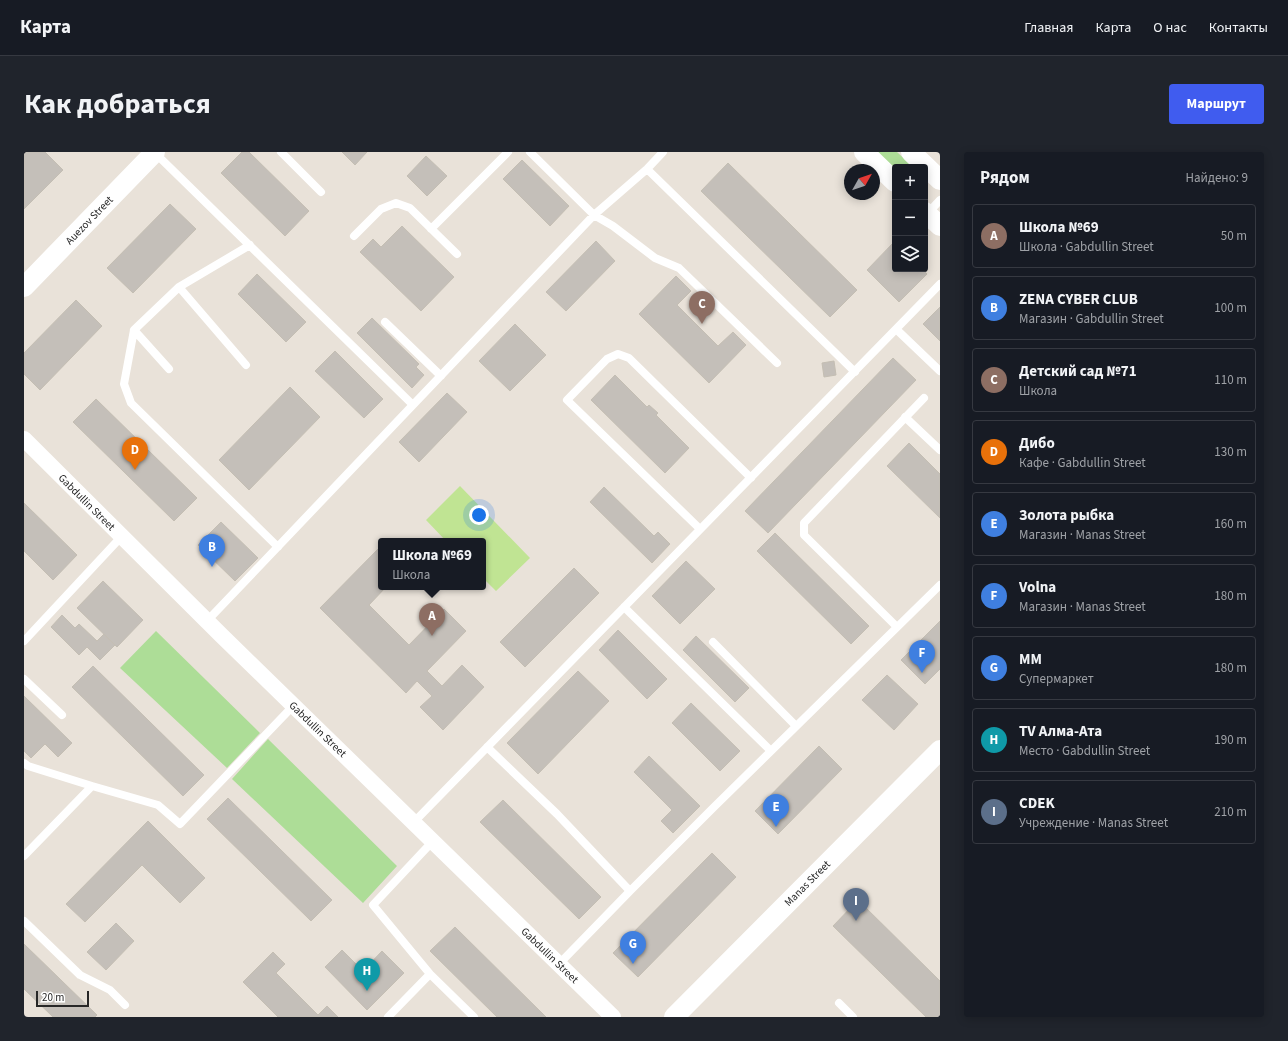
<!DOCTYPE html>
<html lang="ru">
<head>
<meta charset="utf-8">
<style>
  :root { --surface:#171b24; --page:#20242c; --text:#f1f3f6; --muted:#9ea1a6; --line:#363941; --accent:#405cef }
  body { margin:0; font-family:"Source Sans 3",sans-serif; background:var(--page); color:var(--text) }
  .controls { position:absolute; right:12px; top:12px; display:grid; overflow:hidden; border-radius:4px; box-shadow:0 2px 10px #0003 }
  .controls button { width:36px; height:36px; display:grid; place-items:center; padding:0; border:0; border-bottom:1px solid var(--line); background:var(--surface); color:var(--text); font:20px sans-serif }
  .compass { position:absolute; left:820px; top:12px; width:36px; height:36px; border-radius:50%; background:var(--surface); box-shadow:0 2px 10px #0003; rotate:50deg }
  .scale { position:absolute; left:12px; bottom:10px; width:53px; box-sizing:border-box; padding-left:4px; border:2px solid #272727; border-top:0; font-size:11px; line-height:14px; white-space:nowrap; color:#272727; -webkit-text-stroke:3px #fff; paint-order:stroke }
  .you { position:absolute; left:455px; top:363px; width:14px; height:14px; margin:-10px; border:3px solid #fff; border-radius:50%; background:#1a73e8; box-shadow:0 0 0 6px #1a73e833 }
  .badge { display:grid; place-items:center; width:26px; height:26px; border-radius:50%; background:var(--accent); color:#fff; font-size:13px; font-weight:700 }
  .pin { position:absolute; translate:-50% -33px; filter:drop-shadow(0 1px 2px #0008) }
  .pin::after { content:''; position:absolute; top:21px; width:14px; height:12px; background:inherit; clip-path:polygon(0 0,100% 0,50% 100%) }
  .popup { position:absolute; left:354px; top:386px; width:108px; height:52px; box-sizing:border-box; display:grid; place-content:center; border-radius:4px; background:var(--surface); filter:drop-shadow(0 1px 3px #0005); font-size:13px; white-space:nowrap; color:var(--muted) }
  .popup b { font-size:15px; color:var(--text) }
  .popup::after { content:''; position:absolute; left:50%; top:100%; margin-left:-8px; border:8px solid transparent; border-top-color:var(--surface) }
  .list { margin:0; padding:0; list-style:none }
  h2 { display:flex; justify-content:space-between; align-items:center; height:52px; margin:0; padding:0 16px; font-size:17px }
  h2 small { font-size:13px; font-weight:400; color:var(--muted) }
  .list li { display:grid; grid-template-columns:26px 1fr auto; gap:12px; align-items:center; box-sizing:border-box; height:64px; margin:0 8px 8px; padding:0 8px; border:1px solid var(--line); border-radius:4px }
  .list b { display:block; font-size:15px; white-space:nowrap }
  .list p { margin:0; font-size:13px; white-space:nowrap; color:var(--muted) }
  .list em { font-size:13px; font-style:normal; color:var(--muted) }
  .icon { flex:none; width:22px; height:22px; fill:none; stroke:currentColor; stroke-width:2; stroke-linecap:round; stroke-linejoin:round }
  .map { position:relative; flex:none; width:916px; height:865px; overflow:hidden; border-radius:4px }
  header { display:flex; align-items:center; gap:24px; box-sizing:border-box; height:56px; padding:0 20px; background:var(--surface); border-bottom:1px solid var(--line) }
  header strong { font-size:19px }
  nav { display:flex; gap:22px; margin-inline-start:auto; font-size:14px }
  .intro { display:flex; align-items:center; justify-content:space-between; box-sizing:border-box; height:96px; padding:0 24px }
  h1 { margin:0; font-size:28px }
  .button { padding:10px 18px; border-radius:4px; background:var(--accent); color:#fff; font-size:14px; font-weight:700 }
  main { display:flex; gap:24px; padding:0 24px }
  aside { flex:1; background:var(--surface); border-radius:4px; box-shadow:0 2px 10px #0003 }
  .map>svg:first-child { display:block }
  .green { fill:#addd97 }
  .pitch { fill:#c0e493 }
  .building { fill:#c4bfb9; stroke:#c4beb3 }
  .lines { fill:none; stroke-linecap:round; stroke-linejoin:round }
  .service { stroke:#fff; stroke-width:8 }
  .minor { stroke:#fff; stroke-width:16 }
  .tertiary { stroke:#fff; stroke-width:20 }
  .labels { text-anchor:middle; stroke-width:3.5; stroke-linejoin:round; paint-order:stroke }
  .street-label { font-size:11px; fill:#272727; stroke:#fff }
</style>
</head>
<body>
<header>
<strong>Карта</strong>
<nav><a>Главная</a><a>Карта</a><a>О нас</a><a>Контакты</a></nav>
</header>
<div class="intro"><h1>Как добраться</h1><a class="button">Маршрут</a></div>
<main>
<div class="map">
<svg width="916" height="865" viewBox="0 0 916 865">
  <rect width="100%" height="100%" fill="#e9e2d9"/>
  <path class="green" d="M 852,0 L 873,0 L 889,15 L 871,15 L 871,18 Z
    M 132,479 L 236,581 L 203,616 L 96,516 Z
    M 244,587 L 373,714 L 339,751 L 208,627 Z"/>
  <path class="pitch" d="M 436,334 L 506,406 L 472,439 L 459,426 L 459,389 L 422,389 L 402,368 Z"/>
  <path class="building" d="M 0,0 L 21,0 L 39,18 L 0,57 Z
    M 218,0 L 225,0 L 285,59 L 261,84 L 197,21 Z
    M 318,0 L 343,0 L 331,13 Z
    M 402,4 L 423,24 L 403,44 L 383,24 Z
    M 498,8 L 545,54 L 526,74 L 479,27 Z
    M 704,11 L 833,138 L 806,165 L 677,39 Z
    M 146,52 L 172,77 L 109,141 L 83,116 Z
    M 378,74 L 430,125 L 397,159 L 336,100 L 349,87 L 357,95 Z
    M 572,89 L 591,109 L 542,159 L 522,140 Z
    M 870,90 L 871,117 L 898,117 L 903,122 L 875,150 L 843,118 Z
    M 233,122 L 282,170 L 262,190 L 214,142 Z
    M 652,124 L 667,139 L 653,153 L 694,194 L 709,180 L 722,193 L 685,231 L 615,162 Z
    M 52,148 L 78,174 L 16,238 L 0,222 L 0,201 Z
    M 916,155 L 916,189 L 899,172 Z
    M 348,166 L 395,212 L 392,215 L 400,223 L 388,236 L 333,181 Z
    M 491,172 L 522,203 L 486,239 L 455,209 Z
    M 311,199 L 359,247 L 340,266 L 291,219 Z
    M 869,206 L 892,228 L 744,381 L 721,359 Z
    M 810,209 L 812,223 L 800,225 L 798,211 Z
    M 591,223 L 623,255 L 625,253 L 634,261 L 632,263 L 665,296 L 641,321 L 567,248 Z
    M 266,235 L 296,265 L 225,338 L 195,308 Z
    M 423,241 L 443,260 L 395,310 L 375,290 Z
    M 72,247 L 173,346 L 150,369 L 49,270 Z
    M 885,291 L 916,322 L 916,366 L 863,314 Z
    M 580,335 L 630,384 L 634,380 L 646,392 L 628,411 L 566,350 Z
    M 0,351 L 53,403 L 29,428 L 0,399 Z
    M 197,370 L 234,406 L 211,429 L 174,393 Z
    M 751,381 L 845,474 L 827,492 L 733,399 Z
    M 356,395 L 357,435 L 362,435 L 345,453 L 385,493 L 420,457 L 442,479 L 403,519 L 418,534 L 438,513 L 460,535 L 419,578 L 396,555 L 408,544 L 393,529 L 382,541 L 296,456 Z
    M 662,409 L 691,437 L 656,472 L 628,444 Z
    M 550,416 L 575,441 L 501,515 L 476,490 Z
    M 79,429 L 119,468 L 93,495 L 53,456 Z
    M 38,463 L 51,476 L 55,472 L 73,489 L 80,482 L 91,493 L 76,508 L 63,495 L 55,503 L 27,475 Z
    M 916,469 L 916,517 L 901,532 L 877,508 Z
    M 594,478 L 643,527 L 623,547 L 575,498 Z
    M 672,484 L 725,536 L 711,550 L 659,498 Z
    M 69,514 L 180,623 L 159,644 L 48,535 Z
    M 554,519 L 585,549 L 514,622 L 483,591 Z
    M 863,523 L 894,552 L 870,578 L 838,548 Z
    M 0,544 L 48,591 L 34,605 L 21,592 L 7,606 L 0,599 Z
    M 667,551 L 716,599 L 696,619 L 648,571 Z
    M 795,594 L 818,617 L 754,682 L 731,659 Z
    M 625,604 L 676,654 L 649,681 L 637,669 L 648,658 L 610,620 Z
    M 204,646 L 308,748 L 287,769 L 183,667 Z
    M 479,648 L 577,745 L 555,767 L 456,670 Z
    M 124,669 L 181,726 L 156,751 L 118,713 L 61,770 L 42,752 Z
    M 688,701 L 712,725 L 614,825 L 589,801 Z
    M 834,748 L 916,829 L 916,865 L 902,865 L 809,774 Z
    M 92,771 L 110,789 L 82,818 L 63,800 Z
    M 431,775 L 522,865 L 473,865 L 406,799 Z
    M 0,792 L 73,863 L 71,865 L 29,865 L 0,837 Z
    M 318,798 L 339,819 L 358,799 L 380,821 L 343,858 L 301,815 Z
    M 249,800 L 261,812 L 252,821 L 294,863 L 303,854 L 314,865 L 254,865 L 219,830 Z"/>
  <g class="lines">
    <path class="service" d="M 257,0 L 297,40
      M 506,0 L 570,63 L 589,74 L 631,106 L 655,116 L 753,211
      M 131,1 L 389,253
      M 623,17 L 831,220
      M 903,62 L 916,48
      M 407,77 L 484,0
      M 330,84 L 357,57 L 372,51 L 386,56 L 433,102
      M 226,93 L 155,135 L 110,178 L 100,232 L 107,251 L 254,395
      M 155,135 L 222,213
      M 361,170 L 417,224
      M 872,177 L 916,219
      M 110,178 L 145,217
      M 881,265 L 916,298
      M 676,377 L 543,248 L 583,207 L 594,202 L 605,206 L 727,326
      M 600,455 L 747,599
      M 183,469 L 570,63 L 623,17 L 639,0
      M 873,475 L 780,383 L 780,371 L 900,246
      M 0,489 L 98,384
      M 689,490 L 772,574
      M 0,527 L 38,563
      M 463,595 L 533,662 L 606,739 L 535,812
      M 0,611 L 4,614 L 68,634
      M 390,670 L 916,132
      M 409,689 L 349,753 L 406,822 L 450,865
      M 0,704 L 68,634 L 134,653 L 156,672 L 270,553
      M 606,739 L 690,655 L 916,433
      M 0,769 L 56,823 L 86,838 L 101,853
      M 815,851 L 829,865
      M 364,865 L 406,822"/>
    <path class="minor" d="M 0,287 L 198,484 L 589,865"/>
    <path class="tertiary" d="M 840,0 L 871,30
      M 887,0 L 916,28
      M 901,60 L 916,74
      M 0,135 L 131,0
      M 650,865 L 916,598"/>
  </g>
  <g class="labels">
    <g class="street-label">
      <text transform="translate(65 68) rotate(-46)" y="4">Auezov Street</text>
      <text transform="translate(63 350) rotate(45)" y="4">Gabdullin Street</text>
      <text transform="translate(294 577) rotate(44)" y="4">Gabdullin Street</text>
      <text transform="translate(783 731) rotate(-45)" y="4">Manas Street</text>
      <text transform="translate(526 803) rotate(44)" y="4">Gabdullin Street</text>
    </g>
  </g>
</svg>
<div class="controls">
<button>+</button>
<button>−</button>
<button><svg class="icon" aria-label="layers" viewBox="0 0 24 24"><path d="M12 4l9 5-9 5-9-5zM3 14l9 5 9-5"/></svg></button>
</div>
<svg class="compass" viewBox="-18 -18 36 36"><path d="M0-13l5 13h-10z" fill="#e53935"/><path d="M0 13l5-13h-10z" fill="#9ea1a6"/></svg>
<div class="scale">20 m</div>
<div class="you"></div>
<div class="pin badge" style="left:408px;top:484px;background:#8d6e63">A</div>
<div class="popup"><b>Школа №69</b>Школа</div>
<div class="pin badge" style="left:188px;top:415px;background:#3f7fe0">B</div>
<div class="pin badge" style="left:678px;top:172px;background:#8d6e63">C</div>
<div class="pin badge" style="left:111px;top:318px;background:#e8710a">D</div>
<div class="pin badge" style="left:752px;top:675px;background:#3f7fe0">E</div>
<div class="pin badge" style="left:898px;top:521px;background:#3f7fe0">F</div>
<div class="pin badge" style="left:609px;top:812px;background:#3f7fe0">G</div>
<div class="pin badge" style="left:343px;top:839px;background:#0f9aa8">H</div>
<div class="pin badge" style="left:832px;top:769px;background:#5c6f8a">I</div>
</div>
<aside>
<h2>Рядом<small>Найдено: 9</small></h2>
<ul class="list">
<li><span class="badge" style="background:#8d6e63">A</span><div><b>Школа №69</b><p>Школа · Gabdullin Street</p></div><em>50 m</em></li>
<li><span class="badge" style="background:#3f7fe0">B</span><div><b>ZENA CYBER CLUB</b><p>Магазин · Gabdullin Street</p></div><em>100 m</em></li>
<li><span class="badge" style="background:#8d6e63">C</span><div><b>Детский сад №71</b><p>Школа</p></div><em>110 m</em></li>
<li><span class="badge" style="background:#e8710a">D</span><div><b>Дибо</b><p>Кафе · Gabdullin Street</p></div><em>130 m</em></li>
<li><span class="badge" style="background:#3f7fe0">E</span><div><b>Золота рыбка</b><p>Магазин · Manas Street</p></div><em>160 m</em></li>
<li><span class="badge" style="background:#3f7fe0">F</span><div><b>Volna</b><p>Магазин · Manas Street</p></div><em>180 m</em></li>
<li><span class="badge" style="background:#3f7fe0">G</span><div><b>MM</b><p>Супермаркет</p></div><em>180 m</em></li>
<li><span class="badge" style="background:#0f9aa8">H</span><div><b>ТV Алма-Ата</b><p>Место · Gabdullin Street</p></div><em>190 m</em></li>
<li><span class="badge" style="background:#5c6f8a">I</span><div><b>CDEK</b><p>Учреждение · Manas Street</p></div><em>210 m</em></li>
</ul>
</aside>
</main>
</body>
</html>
